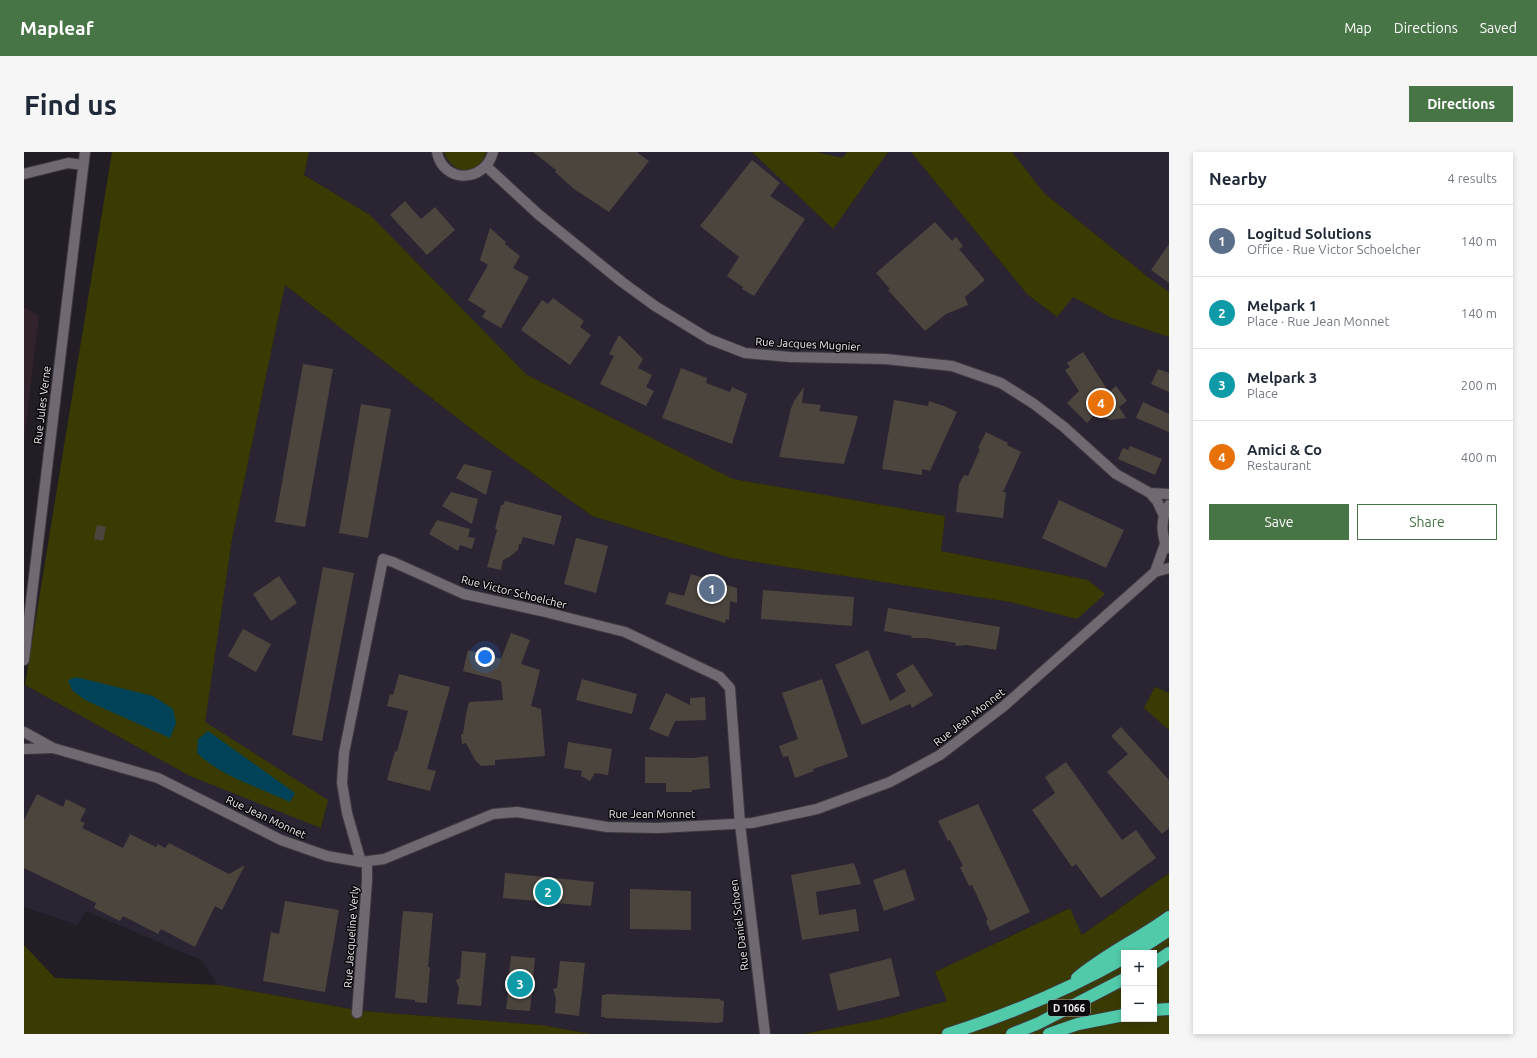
<!DOCTYPE html>
<html lang="en">
<head>
<meta charset="utf-8">
<style>
  :root { --surface:#fff; --page:#f6f6f7; --text:#1f2937; --muted:#747a83; --line:#e0e1e3; --accent:#487546 }
  body { margin:0; font-family:Ubuntu,sans-serif; background:var(--page); color:var(--text) }
  .controls { position:absolute; right:12px; bottom:12px; display:grid; overflow:hidden; border-radius:0px; box-shadow:0 2px 6px #0003 }
  .controls button { width:36px; height:36px; display:grid; place-items:center; padding:0; border:0; border-bottom:1px solid var(--line); background:var(--surface); color:var(--text); font:20px sans-serif }
  .you { position:absolute; left:461px; top:505px; width:14px; height:14px; margin:-10px; border:3px solid #fff; border-radius:50%; background:#1a73e8; box-shadow:0 0 0 6px #1a73e833 }
  .badge { display:grid; place-items:center; width:26px; height:26px; border-radius:50%; background:var(--accent); color:#fff; font-size:13px; font-weight:700 }
  .pin { position:absolute; translate:-50% -50%; border:2px solid #fff; box-shadow:0 1px 4px #0006 }
  .list { margin:0; padding:0; list-style:none }
  h2 { display:flex; justify-content:space-between; align-items:center; height:52px; margin:0; padding:0 16px; font-size:17px }
  h2 small { font-size:13px; font-weight:400; color:var(--muted) }
  .list li { display:grid; grid-template-columns:26px 1fr auto; gap:12px; align-items:center; box-sizing:border-box; height:72px; padding:0 16px; border-top:1px solid var(--line) }
  .list b { display:block; font-size:15px; white-space:nowrap }
  .list p { margin:0; font-size:13px; white-space:nowrap; color:var(--muted) }
  .list em { font-size:13px; font-style:normal; color:var(--muted) }
  .actions { display:flex; gap:8px; padding:12px 16px }
  .actions a { flex:1; padding:9px 0; border:1px solid var(--accent); border-radius:0px; text-align:center; font-size:14px; color:var(--accent) }
  .actions .main { background:var(--accent); color:#fff }
  .map { position:relative; flex:none; width:1145px; height:882px; overflow:hidden; border-radius:0px }
  header { display:flex; align-items:center; gap:24px; box-sizing:border-box; height:56px; padding:0 20px; background:var(--accent); color:#fff }
  header strong { font-size:19px }
  nav { display:flex; gap:22px; margin-inline-start:auto; font-size:14px }
  .intro { display:flex; align-items:center; justify-content:space-between; box-sizing:border-box; height:96px; padding:0 24px }
  h1 { margin:0; font-size:28px }
  .button { padding:10px 18px; border-radius:0px; background:var(--accent); color:#fff; font-size:14px; font-weight:700 }
  main { display:flex; gap:24px; padding:0 24px }
  aside { flex:1; background:var(--surface); border-radius:0px; box-shadow:0 2px 6px #0003 }
  .map>svg:first-child { display:block }
  .industrial { fill:#2b2433 }
  .education { fill:#32222c }
  .green { fill:#3a3b03; fill-rule:evenodd }
  .water { fill:#004257 }
  .building { fill:#4c453e }
  .lines { fill:none; stroke-linecap:round; stroke-linejoin:round }
  .street-casing { stroke:#3f3a40; stroke-width:12 }
  .highway-casing { stroke:#3f3a40; stroke-width:14 }
  .street { stroke:#706972; stroke-width:10 }
  .highway { stroke:#51caa9; stroke-width:12 }
  .labels { text-anchor:middle; stroke-width:3; stroke-linejoin:round; paint-order:stroke }
  .shield { fill:#0b090c; stroke:#aba8ac; stroke-width:1 }
  .shield-label { font-size:10px; font-weight:bold; fill:#f0ecf1 }
  .street-label { font-size:11px; fill:#f0ecf1; stroke:#0b090c }
</style>
</head>
<body>
<header>
<strong>Mapleaf</strong>
<nav><a>Map</a><a>Directions</a><a>Saved</a></nav>
</header>
<div class="intro"><h1>Find us</h1><a class="button">Directions</a></div>
<main>
<div class="map">
<svg width="1145" height="882" viewBox="0 0 1145 882">
  <rect width="100%" height="100%" fill="#231e25"/>
  <path class="industrial" d="M 285,0 L 728,0 L 809,77 L 864,0 L 887,0 L 1003,142 L 1033,165 L 1049,145 L 1088,166 L 1145,185 L 1145,541 L 1131,535 L 1120,556 L 1145,578 L 1145,721 L 1058,783 L 1045,756 L 911,820 L 924,849 L 857,867 L 779,882 L 567,882 L 517,873 L 338,859 L 194,833 L 177,808 L 62,759 L 53,773 L 0,755 L 0,535 L 1,533 L 166,624 L 298,676 L 303,648 L 180,570 L 208,387 L 261,133 L 458,285 L 568,364 L 707,406 L 986,450 L 1053,467 L 1064,428 L 917,399 L 921,364 L 709,327 L 503,223 L 346,63 L 280,23 Z
    M 792,0 L 823,0 L 818,6 Z
    M 988,0 L 1145,0 L 1145,140 L 1124,125 L 1020,41 Z"/>
  <path class="education" d="M 0,155 L 15,164 L 0,288 Z"/>
  <path class="green" d="M 88,0 L 285,0 L 280,23 L 346,63 L 503,223 L 709,327 L 921,364 L 917,399 L 1064,428 L 1081,442 L 1053,467 L 986,450 L 707,406 L 568,364 L 458,285 L 261,133 L 208,387 L 181,570 L 304,648 L 297,676 L 166,624 L 1,533 Z
    M 420,0 L 462,0 C 455,25 428,23 420,0 Z
    M 728,0 L 792,0 L 818,6 L 823,0 L 864,0 L 809,77 Z
    M 887,0 L 988,0 L 1020,41 L 1124,125 L 1145,140 L 1145,185 L 1088,166 L 1049,145 L 1033,165 L 1003,142 Z
    M 1131,535 L 1145,541 L 1145,578 L 1120,556 Z
    M 1145,721 L 1145,882 L 779,882 L 857,867 L 923,849 L 911,820 L 1046,756 L 1058,783 ZM 1100,801 L 1130,801 L 1130,867 L 1100,867 Z
    M 0,793 L 31,826 L 194,833 L 338,859 L 517,873 L 567,882 L 0,882 Z"/>
  <path class="water" d="M 52,525 L 129,544 L 149,557 L 152,571 L 146,586 L 61,548 L 48,538 L 44,528 Z
    M 184,579 L 271,641 L 266,650 C 235,635 198,625 173,601 L 174,587 Z"/>
  <path class="building" d="M 509,0 L 613,0 L 625,9 L 585,60 L 550,37 L 531,20 L 532,18 Z
    M 728,8 L 756,31 L 746,44 L 781,67 L 730,144 L 718,137 L 719,135 L 703,124 L 715,105 L 676,74 Z
    M 381,49 L 397,67 L 411,55 L 431,78 L 403,103 L 366,63 Z
    M 911,70 L 928,89 L 932,85 L 939,94 L 935,97 L 961,128 L 941,145 L 944,153 L 922,162 L 901,179 L 864,138 L 866,137 L 852,121 Z
    M 466,76 L 482,90 L 481,92 L 496,104 L 489,116 L 505,125 L 477,176 L 458,165 L 462,159 L 444,148 L 464,113 L 456,108 Z
    M 1145,92 L 1145,131 L 1127,118 Z
    M 529,146 L 560,169 L 556,175 L 567,183 L 546,213 L 497,178 L 518,148 L 524,152 Z
    M 595,183 L 619,207 L 614,216 L 628,223 L 622,235 L 630,239 L 622,254 L 576,232 L 590,204 L 585,202 Z
    M 1059,200 L 1085,240 L 1092,234 L 1103,249 L 1095,255 L 1102,266 L 1087,268 L 1070,263 L 1063,271 L 1043,251 L 1055,239 L 1041,218 L 1046,215 L 1043,211 Z
    M 279,212 L 309,217 L 281,375 L 251,370 Z
    M 657,216 L 683,226 L 682,231 L 706,240 L 708,235 L 723,242 L 708,292 L 638,266 Z
    M 1134,217 L 1145,221 L 1145,240 L 1127,232 Z
    M 780,235 L 778,251 L 797,253 L 795,259 L 834,264 L 820,312 L 755,305 L 766,261 L 766,259 L 770,249 Z
    M 870,248 L 904,254 L 905,249 L 920,254 L 933,260 L 906,319 L 898,317 L 898,323 L 858,317 Z
    M 1119,250 L 1145,262 L 1145,280 L 1112,266 Z
    M 337,252 L 367,257 L 344,386 L 315,381 Z
    M 962,280 L 984,291 L 983,293 L 997,300 L 979,340 L 982,340 L 979,366 L 932,360 L 935,332 L 940,323 L 944,324 L 956,297 L 954,296 Z
    M 1106,294 L 1138,307 L 1131,323 L 1094,307 L 1099,296 L 1104,298 Z
    M 440,312 L 468,319 L 462,343 L 432,326 Z
    M 427,340 L 454,347 L 448,372 L 418,354 Z
    M 1035,348 L 1100,378 L 1082,416 L 1018,386 Z
    M 481,349 L 538,364 L 530,393 L 499,385 L 497,392 L 495,392 L 494,398 L 485,405 L 479,408 L 477,418 L 463,415 L 473,378 L 471,377 L 477,353 L 479,353 Z
    M 413,368 L 446,377 L 444,385 L 451,386 L 448,397 L 436,393 L 434,399 L 405,382 Z
    M 73,373 L 82,375 L 79,389 L 70,387 Z
    M 552,386 L 584,394 L 572,441 L 540,432 Z
    M 299,415 L 330,421 L 298,589 L 268,583 Z
    M 667,422 L 713,436 L 713,451 L 706,449 L 705,468 L 702,467 L 701,471 L 641,452 L 645,440 L 660,444 Z
    M 255,424 L 273,451 L 247,469 L 229,442 Z
    M 739,438 L 830,445 L 828,474 L 737,467 Z
    M 864,456 L 976,475 L 972,498 L 943,493 L 931,494 L 932,491 L 901,486 L 887,486 L 888,484 L 860,479 Z
    M 219,477 L 247,492 L 232,520 L 204,504 Z
    M 487,481 L 506,488 L 497,512 L 516,518 L 507,554 L 517,557 L 521,604 L 471,608 L 471,613 L 457,614 L 451,608 L 442,591 L 438,592 L 437,582 L 439,582 L 442,562 L 445,550 L 479,548 L 477,529 L 439,519 L 444,498 L 477,507 Z
    M 844,498 L 866,549 L 882,539 L 872,522 L 889,512 L 909,543 L 888,556 L 886,552 L 838,573 L 811,513 Z
    M 375,522 L 426,535 L 403,617 L 412,619 L 406,639 L 363,628 L 371,599 L 373,600 L 384,559 L 363,554 L 366,542 L 369,543 Z
    M 558,527 L 613,542 L 608,562 L 552,548 Z
    M 798,527 L 824,605 L 789,617 L 790,619 L 771,626 L 764,604 L 759,605 L 755,594 L 774,587 L 758,541 Z
    M 642,541 L 666,553 L 666,546 L 681,545 L 682,568 L 651,569 L 644,585 L 625,577 Z
    M 1097,575 L 1145,628 L 1145,676 L 1138,682 L 1083,620 L 1104,602 L 1087,584 Z
    M 544,590 L 588,597 L 584,623 L 571,621 L 566,629 L 557,624 L 558,619 L 540,616 Z
    M 684,604 L 686,636 L 668,638 L 668,640 L 642,640 L 642,631 L 621,631 L 621,605 L 669,606 Z
    M 1042,610 L 1098,688 L 1112,678 L 1132,706 L 1077,746 L 1052,712 L 1048,715 L 1008,658 L 1031,641 L 1021,625 Z
    M 13,642 L 39,655 L 42,647 L 62,657 L 56,669 L 61,671 L 58,676 L 99,696 L 106,682 L 132,695 L 134,692 L 141,696 L 145,691 L 205,722 L 221,713 L 198,758 L 191,754 L 171,795 L 137,777 L 134,782 L 99,764 L 96,769 L 70,756 L 72,751 L 0,716 L 0,668 Z
    M 954,652 L 1006,760 L 966,779 L 962,769 L 964,768 L 948,733 L 945,734 L 936,715 L 939,714 L 926,688 L 924,689 L 914,669 Z
    M 830,711 L 837,732 L 792,740 L 795,763 L 832,757 L 835,779 L 778,788 L 767,723 Z
    M 881,717 L 891,748 L 860,759 L 849,728 Z
    M 481,721 L 570,730 L 567,754 L 533,751 L 525,753 L 524,750 L 479,746 Z
    M 606,737 L 667,739 L 667,778 L 606,777 Z
    M 261,749 L 315,758 L 301,840 L 239,829 L 247,780 L 255,782 Z
    M 379,759 L 409,761 L 404,815 L 406,815 L 403,851 L 391,850 L 391,848 L 371,846 Z
    M 438,799 L 462,801 L 457,854 L 433,852 L 435,836 L 432,828 L 436,826 Z
    M 487,804 L 511,806 L 506,859 L 482,857 L 484,842 L 481,832 L 484,831 Z
    M 867,806 L 876,844 L 814,859 L 805,822 Z
    M 536,809 L 561,811 L 555,864 L 531,861 L 532,846 L 529,837 L 533,836 Z
    M 582,842 L 696,847 L 696,848 L 700,849 L 699,870 L 695,870 L 695,871 L 581,866 L 581,865 L 577,865 L 578,843 L 582,843 Z"/>
  <g class="lines">
    <g class="street-casing">
      <path id="street" d="M 413,0 C 419,32 461,31 469,0
        M 462,14 L 514,62 L 598,130 L 631,154 L 685,187 L 721,201 L 766,205 L 861,207 L 928,214 L 977,231 L 1010,252 L 1040,275 L 1092,322 L 1126,341 L 1133,349 L 1140,364
        M 0,22 L 44,11 L 59,13
        M 1126,341 L 1145,342
        M 1143,396 C 1137,381 1136,367 1145,353
        M 1131,420 L 1145,416
        M 0,508 L 61,0
        M 0,580 L 29,596 L 134,626 L 257,688 L 303,704 L 337,710 L 360,707 L 469,662 L 493,660 L 583,675 L 634,676 L 728,671 L 793,657 L 866,630 L 916,603 L 980,554 L 1131,420 L 1141,392
        M 0,597 L 28,596
        M 337,710 L 323,661 L 318,631 L 320,601 L 359,407 L 369,410 L 440,442 L 517,459 L 601,480 L 696,525 L 706,536 L 716,672 L 741,882
        M 333,861 L 343,729 L 343,710"/>
    </g>
    <g class="highway-casing">
      <path id="highway" d="M 1110,801 L 1145,778
        M 1130,811 L 1145,801
        M 1053,826 C 1081,802 1115,787 1145,765
        M 1130,858 L 1145,857
        M 924,882 C 986,862 1044,838 1100,806
        M 988,882 L 1015,871 L 1100,827
        M 1025,882 L 1054,872 L 1100,863"/>
    </g>
    <use href="#street" class="street"/>
    <use href="#highway" class="highway"/>
  </g>
  <g class="labels">
    <rect class="shield" x="1024" y="848" width="42" height="16" rx="3"/>
    <g class="shield-label">
      <text x="1045" y="860">D 1066</text>
    </g>
    <g class="street-label">
      <text transform="translate(784 192) rotate(3)" y="4">Rue Jacques Mugnier</text>
      <text transform="translate(18 253) rotate(-83)" y="4">Rue Jules Verne</text>
      <text transform="translate(490 440) rotate(14)" y="4">Rue Victor Schoelcher</text>
      <text transform="translate(945 565) rotate(-38)" y="4">Rue Jean Monnet</text>
      <text x="628" y="666">Rue Jean Monnet</text>
      <text transform="translate(242 665) rotate(25)" y="4">Rue Jean Monnet</text>
      <text transform="translate(715 773) rotate(-97)" y="4">Rue Daniel Schoen</text>
      <text transform="translate(327 785) rotate(-86)" y="4">Rue Jacqueline Verly</text>
    </g>
  </g>
</svg>
<div class="controls">
<button>+</button>
<button>−</button>
</div>
<div class="you"></div>
<div class="pin badge" style="left:688px;top:437px;background:#5c6f8a">1</div>
<div class="pin badge" style="left:524px;top:740px;background:#0f9aa8">2</div>
<div class="pin badge" style="left:496px;top:832px;background:#0f9aa8">3</div>
<div class="pin badge" style="left:1077px;top:251px;background:#e8710a">4</div>
</div>
<aside>
<h2>Nearby<small>4 results</small></h2>
<ul class="list">
<li><span class="badge" style="background:#5c6f8a">1</span><div><b>Logitud Solutions</b><p>Office · Rue Victor Schoelcher</p></div><em>140 m</em></li>
<li><span class="badge" style="background:#0f9aa8">2</span><div><b>Melpark 1</b><p>Place · Rue Jean Monnet</p></div><em>140 m</em></li>
<li><span class="badge" style="background:#0f9aa8">3</span><div><b>Melpark 3</b><p>Place</p></div><em>200 m</em></li>
<li><span class="badge" style="background:#e8710a">4</span><div><b>Amici &amp; Co</b><p>Restaurant</p></div><em>400 m</em></li>
</ul>
<div class="actions"><a class="main">Save</a><a>Share</a></div>
</aside>
</main>
</body>
</html>
